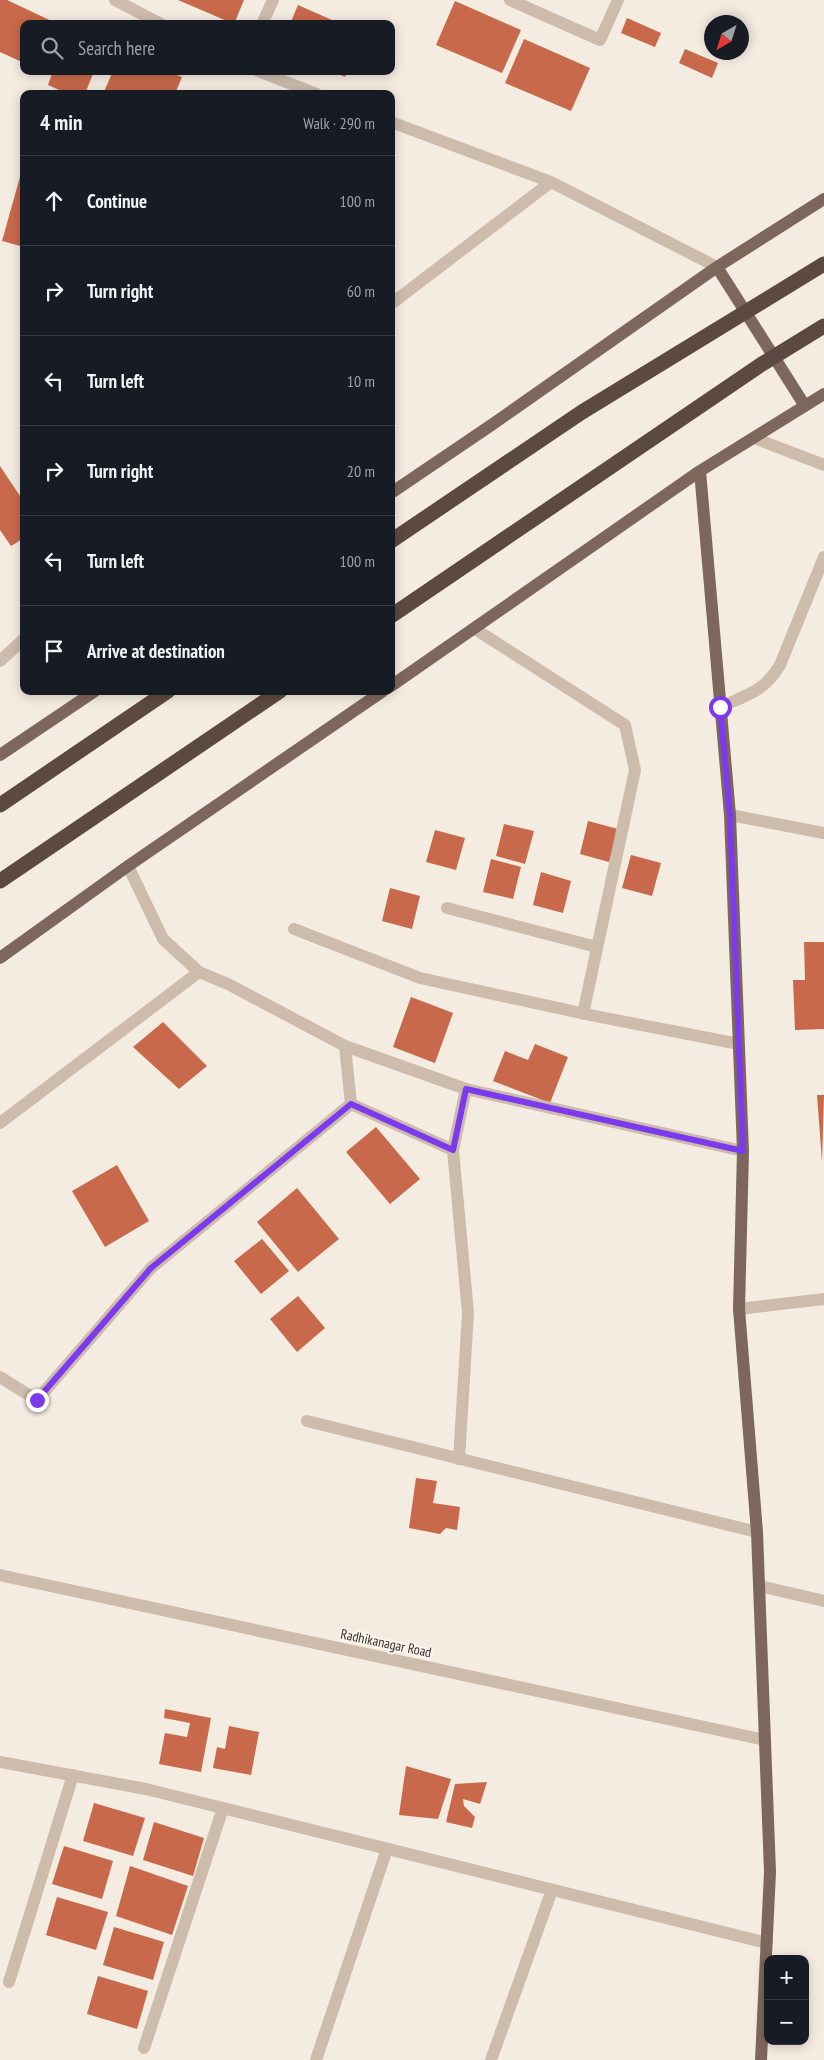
<!DOCTYPE html>
<html lang="en">
<head>
<meta charset="utf-8">
<style>
  :root { --surface:#171b24; --page:#242831; --text:#f1f3f6; --muted:#9ea1a6; --line:#363941 }
  body { margin:0; font-family:"PT Sans Narrow",sans-serif; background:var(--page); color:var(--text) }
  .controls { position:absolute; right:15px; bottom:15px; display:grid; overflow:hidden; border-radius:10px; box-shadow:0 2px 12px #0003 }
  .controls button { width:45px; height:45px; display:grid; place-items:center; padding:0; border:0; border-bottom:1px solid var(--line); background:var(--surface); color:var(--text); font:25px sans-serif }
  .compass { position:absolute; left:704px; top:15px; width:45px; height:45px; border-radius:50%; background:var(--surface); box-shadow:0 2px 12px #0003; rotate:219deg }
  .stop { position:absolute; width:15px; height:15px; margin:-11px; border:4px solid #7c3aed; border-radius:50%; background:#fff }
  .stop.end { background:#7c3aed; border-color:#fff; box-shadow:0 1px 5px #0008 }
  .list { margin:0; padding:0; list-style:none }
  h2 { display:flex; justify-content:space-between; align-items:center; height:65px; margin:0; padding:0 20px; font-size:21px }
  h2 small { font-size:16px; font-weight:400; color:var(--muted) }
  .list li { display:grid; grid-template-columns:32px 1fr auto; gap:15px; align-items:center; box-sizing:border-box; height:90px; padding:0 20px; border-top:1px solid var(--line) }
  .list b { display:block; font-size:19px; white-space:nowrap }
  .list em { font-size:16px; font-style:normal; color:var(--muted) }
  .icon { flex:none; width:28px; height:28px; fill:none; stroke:currentColor; stroke-width:2; stroke-linecap:round; stroke-linejoin:round }
  .map { position:relative; flex:none; width:824px; height:2060px; overflow:hidden }
  .search { position:absolute; background:var(--surface); box-shadow:0 2px 12px #0003; left:20px; top:20px; width:375px; height:55px; display:flex; align-items:center; gap:12px; box-sizing:border-box; padding:0 18px; border-radius:10px; color:var(--muted); font-size:19px }
  .panel { position:absolute; background:var(--surface); box-shadow:0 2px 12px #0003; left:20px; top:90px; width:375px; height:605px; border-radius:10px }
  .map>svg:first-child { display:block }
  .building { fill:#c8694b }
  .lines { fill:none; stroke-linecap:round; stroke-linejoin:round }
  .minor { stroke:#cdbbac; stroke-width:12 }
  .major { stroke:#7d675c; stroke-width:12 }
  .highway { stroke:#5c4a42; stroke-width:15 }
  .highway-bridge { stroke:#5c4a42; stroke-width:15 }
  .route { stroke:#7c3aed; stroke-width:6 }
  .labels { text-anchor:middle; stroke-width:4.5; stroke-linejoin:round; paint-order:stroke }
  .street-label { font-size:14px; fill:#3b302b; stroke:#fbf5ee }
</style>
</head>
<body>
<div class="map">
<svg width="824" height="2060" viewBox="0 0 824 2060">
  <rect width="100%" height="100%" fill="#f4ebe1"/>
  <path class="building" d="M 0,0 L 7,0 L 58,24 L 24,24 L 24,63 L 0,52 Z
    M 178,0 L 244,0 L 234,24 Z
    M 455,1 L 521,30 L 502,73 L 436,45 Z
    M 298,5 L 341,24 L 290,24 Z
    M 627,18 L 661,33 L 655,47 L 621,33 Z
    M 524,39 L 590,68 L 571,111 L 505,83 Z
    M 685,49 L 718,63 L 712,78 L 679,63 Z
    M 53,71 L 94,71 L 85,94 L 68,94 L 48,85 Z
    M 113,71 L 167,71 L 182,77 L 175,94 L 103,94 Z
    M 331,71 L 348,71 L 345,77 Z
    M 23,166 L 24,166 L 24,247 L 2,241 Z
    M 0,466 L 24,502 L 24,538 L 11,546 L 0,530 Z
    M 588,821 L 618,829 L 609,862 L 580,854 Z
    M 504,824 L 534,831 L 525,864 L 496,856 Z
    M 435,830 L 465,838 L 456,870 L 426,862 Z
    M 631,855 L 661,863 L 652,896 L 622,888 Z
    M 491,859 L 521,867 L 513,899 L 483,892 Z
    M 541,872 L 571,881 L 563,913 L 533,905 Z
    M 390,888 L 420,896 L 412,929 L 382,921 Z
    M 804,942 L 824,942 L 824,1029 L 795,1030 L 793,980 L 805,980 Z
    M 411,997 L 453,1013 L 435,1063 L 393,1047 Z
    M 163,1022 L 207,1066 L 179,1089 L 133,1047 Z
    M 535,1044 L 568,1057 L 550,1103 L 493,1081 L 505,1051 L 528,1060 Z
    M 817,1095 L 824,1095 L 822,1162 Z
    M 376,1127 L 420,1179 L 390,1204 L 346,1152 Z
    M 117,1165 L 149,1221 L 105,1247 L 72,1191 Z
    M 297,1188 L 339,1239 L 298,1272 L 257,1222 Z
    M 262,1239 L 289,1271 L 261,1294 L 234,1261 Z
    M 298,1296 L 325,1328 L 297,1352 L 270,1319 Z
    M 416,1478 L 437,1481 L 433,1503 L 460,1507 L 457,1530 L 446,1528 L 440,1534 L 409,1528 Z
    M 165,1709 L 211,1718 L 201,1772 L 159,1764 L 165,1733 L 187,1737 L 190,1723 L 164,1718 Z
    M 229,1726 L 259,1732 L 251,1775 L 213,1768 L 217,1747 L 225,1749 Z
    M 406,1766 L 451,1779 L 438,1819 L 399,1815 Z
    M 487,1782 L 480,1804 L 463,1799 L 464,1806 L 475,1817 L 472,1828 L 446,1822 L 455,1784 Z
    M 94,1803 L 145,1818 L 133,1856 L 83,1841 Z
    M 154,1822 L 204,1838 L 193,1876 L 143,1860 Z
    M 64,1846 L 113,1861 L 102,1899 L 52,1884 Z
    M 130,1866 L 188,1886 L 172,1935 L 116,1916 Z
    M 57,1897 L 108,1912 L 96,1950 L 46,1935 Z
    M 114,1927 L 164,1942 L 153,1980 L 103,1965 Z
    M 98,1976 L 148,1991 L 137,2029 L 87,2014 Z"/>
  <g class="lines">
    <path class="minor" d="M 115,0 L 161,24
      M 510,0 L 600,40 L 618,0
      M 262,24 L 273,0
      M 258,71 L 317,94
      M 391,122 L 551,182 L 717,267
      M 391,304 L 551,182
      M 754,438 L 824,465
      M 475,629 L 625,725 L 635,770 L 583,1014
      M 0,661 L 24,639
      M 720,707 C 747,695 765,691 780,665 L 824,557
      M 730,815 L 824,833
      M 128,866 L 163,939 L 199,972 L 228,984 L 345,1046 L 466,1089 L 743,1151
      M 447,908 L 597,947
      M 294,929 L 420,978 L 595,1016 L 739,1044
      M 351,1104 L 453,1150
      M 0,1123 L 199,972
      M 739,1309 L 824,1299
      M 0,1377 L 37,1400 L 151,1268 L 351,1104 L 345,1046
      M 307,1421 L 757,1532
      M 459,1459 L 468,1313 L 453,1150 L 466,1089
      M 0,1575 L 765,1740
      M 759,1586 L 824,1601
      M 0,1762 L 146,1789 L 767,1943
      M 9,1982 L 73,1775
      M 144,2048 L 223,1808
      M 316,2060 L 387,1849
      M 491,2060 L 552,1890"/>
    <path class="major" d="M 717,267 L 805,406
      M 700,471 L 730,815 L 743,1151 L 739,1309 L 757,1532 L 770,1872 L 761,2060
      M 391,493 L 490,426 L 717,267 L 824,199
      M 391,686 L 700,471 L 824,394
      M 0,755 L 95,691
      M 0,958 L 128,866 L 383,691"/>
    <path class="highway" d="M 0,805 L 168,691
      M 0,881 L 280,691"/>
    <path class="highway-bridge" d="M 391,541 L 582,412 L 824,264
      M 391,616 L 762,364 L 824,326"/>
  </g>
  <g class="lines">
    <path class="route" d="M 37,1400 L 151,1268 L 351,1104 L 453,1150 L 466,1089 L 743,1151 L 730,815 L 720,707"/>
  </g>
  <g class="labels">
    <g class="street-label">
      <text transform="translate(386 1643) rotate(12)" y="5">Radhikanagar Road</text>
    </g>
  </g>
</svg>
<div class="controls">
<button>+</button>
<button>−</button>
</div>
<svg class="compass" viewBox="-18 -18 36 36"><path d="M0-13l5 13h-10z" fill="#e53935"/><path d="M0 13l5-13h-10z" fill="#9ea1a6"/></svg>
<div class="stop" style="left:720px;top:707px"></div>
<div class="stop end" style="left:37px;top:1400px"></div>
<div class="search"><svg class="icon" aria-label="search" viewBox="0 0 24 24"><circle cx="10" cy="10" r="6"/><path d="M15 15l6 6"/></svg>Search here</div>
<section class="panel">
<h2>4 min<small>Walk · 290 m</small></h2>
<ul class="list">
<li><svg class="icon" aria-label="ahead" viewBox="0 0 24 24"><path d="M12 20V5M6 11l6-6 6 6"/></svg><div><b>Continue</b></div><em>100 m</em></li>
<li><svg class="icon" aria-label="right" viewBox="0 0 24 24"><path d="M7 20v-9h11M14 6l5 5-5 5"/></svg><div><b>Turn right</b></div><em>60 m</em></li>
<li><svg class="icon" aria-label="left" viewBox="0 0 24 24"><path d="M17 20v-9H6M10 6l-5 5 5 5"/></svg><div><b>Turn left</b></div><em>10 m</em></li>
<li><svg class="icon" aria-label="right" viewBox="0 0 24 24"><path d="M7 20v-9h11M14 6l5 5-5 5"/></svg><div><b>Turn right</b></div><em>20 m</em></li>
<li><svg class="icon" aria-label="left" viewBox="0 0 24 24"><path d="M17 20v-9H6M10 6l-5 5 5 5"/></svg><div><b>Turn left</b></div><em>100 m</em></li>
<li><svg class="icon" aria-label="arrive" viewBox="0 0 24 24"><path d="M6 21V4h12l-3 4 3 4H6"/></svg><div><b>Arrive at destination</b></div></li>
</ul>
</section>
</div>
</body>
</html>
